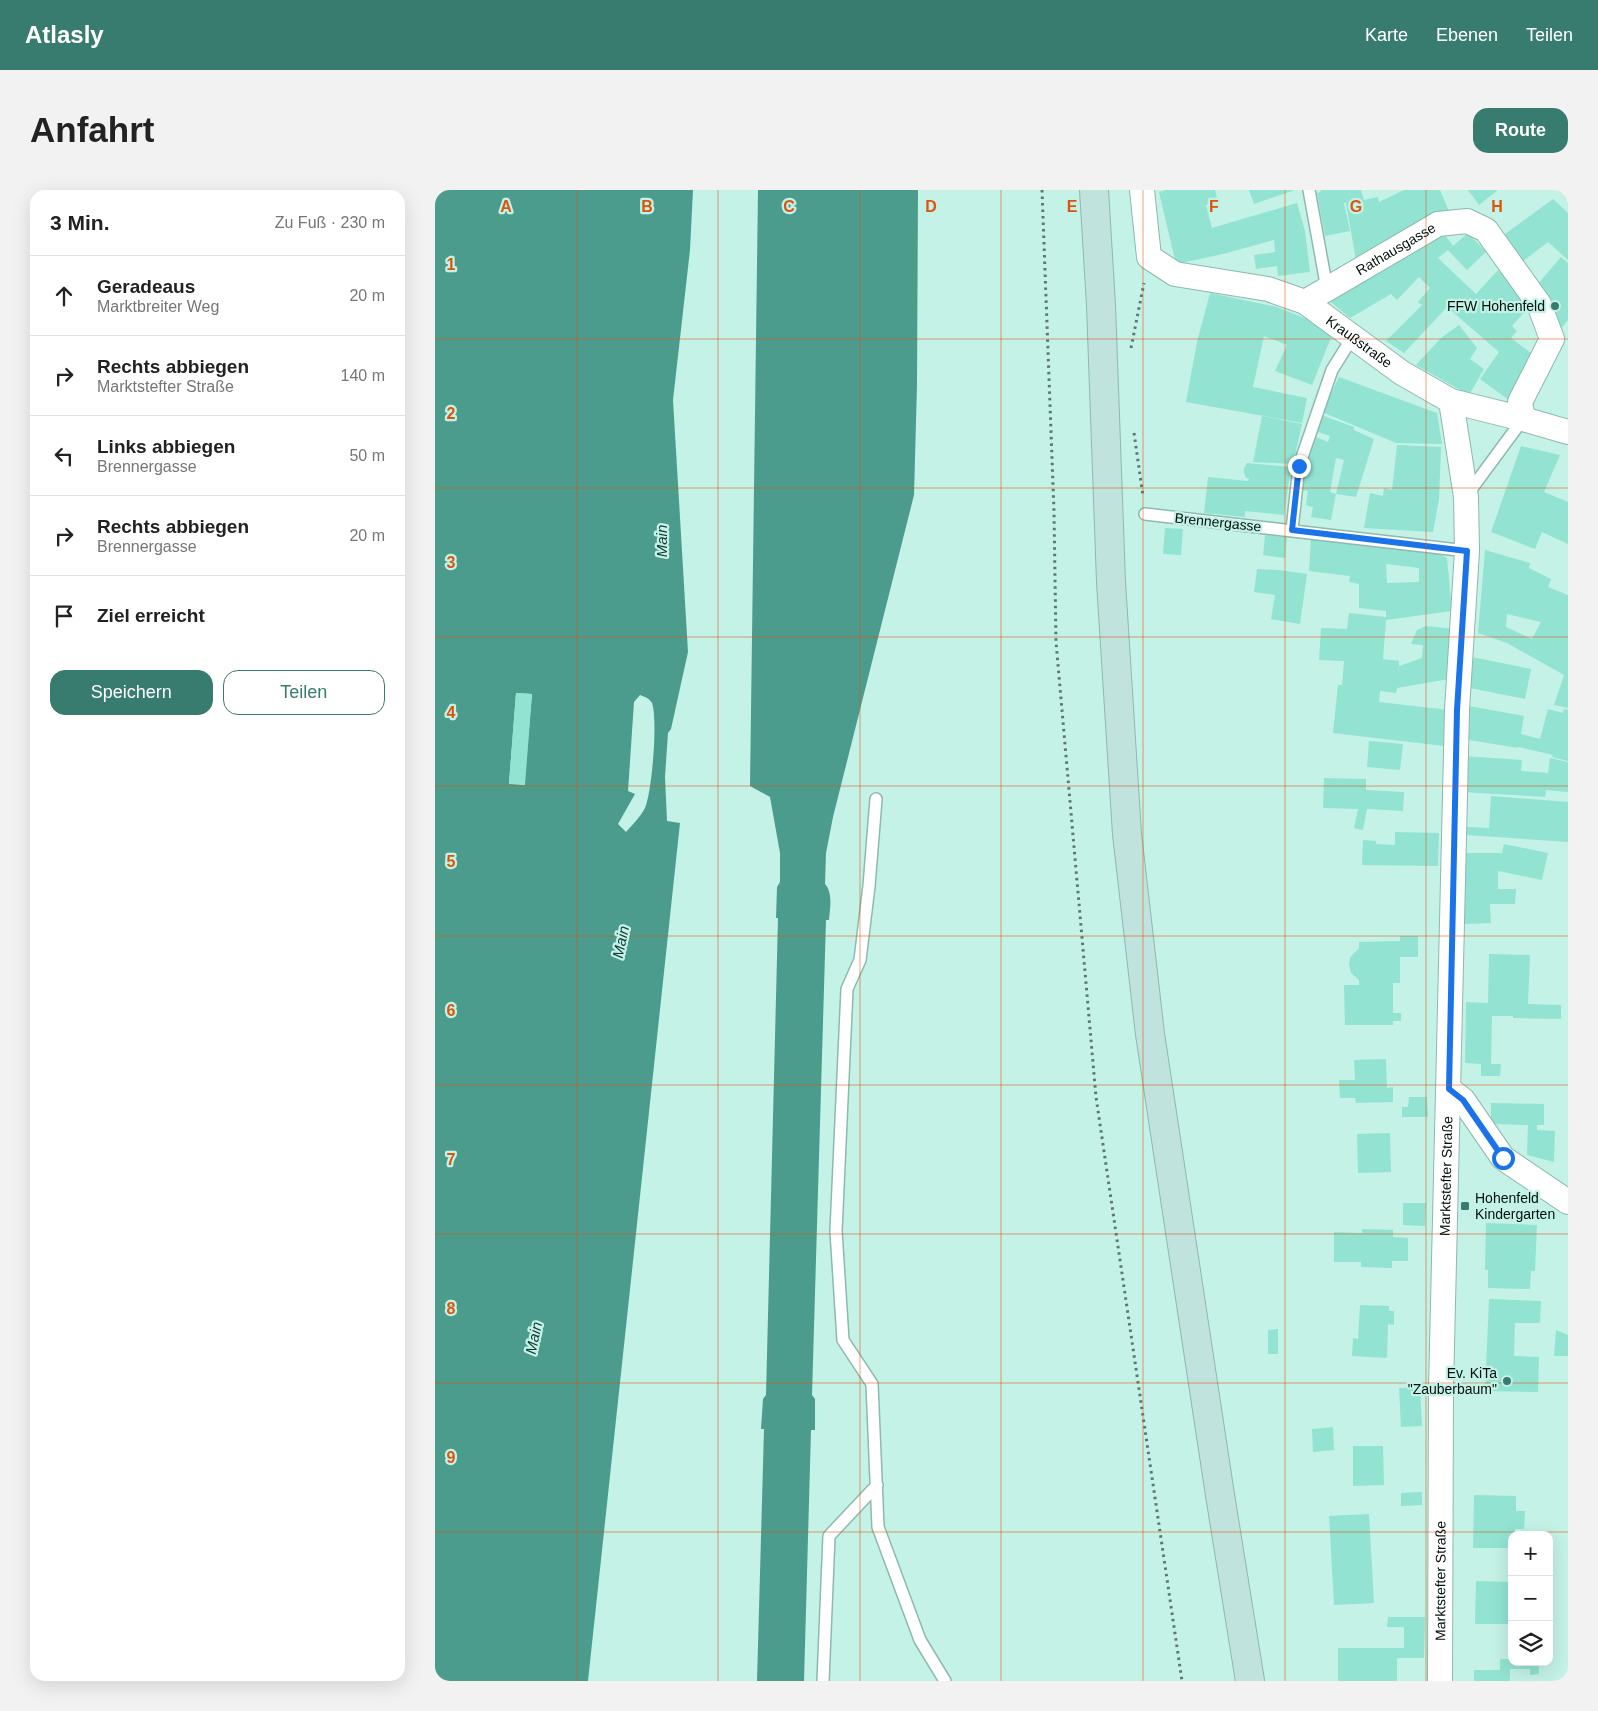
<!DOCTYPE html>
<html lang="de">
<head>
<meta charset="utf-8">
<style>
  :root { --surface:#fff; --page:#f2f2f2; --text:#222; --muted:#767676; --line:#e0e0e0; --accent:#387c6f }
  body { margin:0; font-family:Arial,sans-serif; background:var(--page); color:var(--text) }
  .controls { position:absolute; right:15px; bottom:15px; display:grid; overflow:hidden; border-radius:10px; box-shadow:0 5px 20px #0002 }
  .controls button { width:45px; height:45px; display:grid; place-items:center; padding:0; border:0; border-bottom:1px solid var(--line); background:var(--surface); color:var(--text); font:25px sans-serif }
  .stop { position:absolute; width:15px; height:15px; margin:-11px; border:4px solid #1a73e8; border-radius:50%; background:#fff }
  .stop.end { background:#1a73e8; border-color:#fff; box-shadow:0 1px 5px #0008 }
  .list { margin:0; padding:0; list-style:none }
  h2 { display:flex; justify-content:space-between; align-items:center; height:65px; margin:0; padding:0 20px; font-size:21px }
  h2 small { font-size:16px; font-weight:400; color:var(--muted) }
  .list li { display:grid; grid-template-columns:32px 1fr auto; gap:15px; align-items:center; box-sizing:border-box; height:80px; padding:0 20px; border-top:1px solid var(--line) }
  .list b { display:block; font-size:19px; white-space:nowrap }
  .list p { margin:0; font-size:16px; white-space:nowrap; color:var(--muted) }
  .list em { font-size:16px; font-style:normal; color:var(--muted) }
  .actions { display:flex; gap:10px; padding:15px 20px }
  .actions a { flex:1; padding:11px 0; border:1px solid var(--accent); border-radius:15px; text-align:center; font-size:18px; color:var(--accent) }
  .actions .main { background:var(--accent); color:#fff }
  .icon { flex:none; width:28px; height:28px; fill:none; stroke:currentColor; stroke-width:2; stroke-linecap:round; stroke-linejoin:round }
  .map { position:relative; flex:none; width:1133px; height:1491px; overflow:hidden; border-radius:15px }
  header { display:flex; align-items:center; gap:30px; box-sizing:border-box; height:70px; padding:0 25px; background:var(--accent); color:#fff }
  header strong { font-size:24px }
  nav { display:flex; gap:28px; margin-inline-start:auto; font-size:18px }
  .intro { display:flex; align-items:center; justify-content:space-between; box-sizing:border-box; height:120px; padding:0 30px }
  h1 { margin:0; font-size:35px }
  .button { padding:12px 22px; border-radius:15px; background:var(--accent); color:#fff; font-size:18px; font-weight:700 }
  main { display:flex; gap:30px; padding:0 30px }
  aside { flex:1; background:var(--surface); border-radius:15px; box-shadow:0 5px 20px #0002 }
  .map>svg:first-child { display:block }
  .water { fill:#4b9c8d; fill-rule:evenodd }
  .building { fill:#92e3d2; fill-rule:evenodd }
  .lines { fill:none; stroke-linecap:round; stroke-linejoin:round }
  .lane-casing { stroke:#8db9af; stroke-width:14 }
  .street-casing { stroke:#8db9af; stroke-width:26 }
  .secondary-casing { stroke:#8db9af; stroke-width:30 }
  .path { stroke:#5b7871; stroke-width:3; stroke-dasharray:2.5 4; stroke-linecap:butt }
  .lane { stroke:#fff; stroke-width:11 }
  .street { stroke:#fff; stroke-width:24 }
  .secondary { stroke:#c1e3dd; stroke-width:28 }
  .route { stroke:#1a73e8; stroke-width:6 }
  .grid { fill:none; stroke:#dc550c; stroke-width:1; stroke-opacity:0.55 }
  .poi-dot { fill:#387c6f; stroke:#c4f2e7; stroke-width:2 }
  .labels { text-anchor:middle; stroke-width:4.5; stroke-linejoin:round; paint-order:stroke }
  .street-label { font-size:14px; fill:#02100d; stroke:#c4f2e7 }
  .poi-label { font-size:14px; fill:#02100d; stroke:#c4f2e7; text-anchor:end }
  .water-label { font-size:15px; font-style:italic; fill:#133932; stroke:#c4f2e7 }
  .grid-label { font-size:16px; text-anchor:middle; font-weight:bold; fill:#dc550c; stroke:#c4f2e7; stroke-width:4.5; stroke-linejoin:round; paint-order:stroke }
</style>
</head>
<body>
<header>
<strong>Atlasly</strong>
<nav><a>Karte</a><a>Ebenen</a><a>Teilen</a></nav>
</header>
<div class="intro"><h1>Anfahrt</h1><a class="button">Route</a></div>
<main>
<aside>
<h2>3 Min.<small>Zu Fuß · 230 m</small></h2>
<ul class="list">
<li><svg class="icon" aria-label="ahead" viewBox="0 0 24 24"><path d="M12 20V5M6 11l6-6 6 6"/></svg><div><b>Geradeaus</b><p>Marktbreiter Weg</p></div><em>20 m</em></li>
<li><svg class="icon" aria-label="right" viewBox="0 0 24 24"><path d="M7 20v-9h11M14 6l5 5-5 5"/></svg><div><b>Rechts abbiegen</b><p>Marktstefter Straße</p></div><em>140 m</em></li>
<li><svg class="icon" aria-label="left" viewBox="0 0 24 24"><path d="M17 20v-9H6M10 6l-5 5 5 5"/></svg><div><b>Links abbiegen</b><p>Brennergasse</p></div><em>50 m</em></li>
<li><svg class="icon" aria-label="right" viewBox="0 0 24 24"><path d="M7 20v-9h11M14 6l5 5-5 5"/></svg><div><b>Rechts abbiegen</b><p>Brennergasse</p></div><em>20 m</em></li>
<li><svg class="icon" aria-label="arrive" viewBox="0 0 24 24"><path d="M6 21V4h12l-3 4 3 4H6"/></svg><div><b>Ziel erreicht</b></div></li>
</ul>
<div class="actions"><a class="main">Speichern</a><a>Teilen</a></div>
</aside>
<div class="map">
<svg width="1133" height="1491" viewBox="0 0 1133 1491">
  <rect width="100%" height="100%" fill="#c4f2e7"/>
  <path class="water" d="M 0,0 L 258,0 L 255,60 L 238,210 L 253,462 L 236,539 L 233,543 L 230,587 L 232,631 L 245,633 L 153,1491 L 0,1491 ZM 81,503 L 97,504 L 89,595 L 74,593 ZM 205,505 C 210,507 214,508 217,513 C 223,529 217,602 210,618 C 206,626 197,635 191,642 L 183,634 L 200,604 L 193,601 L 199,512 Z
    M 323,0 L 483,0 L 482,195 L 479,305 L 398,627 L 391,663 L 390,694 C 398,703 395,718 394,730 L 391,730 L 377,1205 L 380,1209 L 380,1240 L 376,1240 L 369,1491 L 322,1491 L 329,1239 L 326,1239 L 328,1209 L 331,1205 L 343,728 L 341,728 L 342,697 L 345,692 L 345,663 L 335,607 L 315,596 Z"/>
  <path class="building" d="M 731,0 L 780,0 L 783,12 L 771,15 L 777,38 L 862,13 L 870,41 L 875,82 L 843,86 L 842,76 L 821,79 L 819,65 L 840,62 L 839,50 L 788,64 L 741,74 L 724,2 Z
    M 814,0 L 860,0 L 819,14 Z
    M 885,0 L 926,0 L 929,10 L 943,7 L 944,12 L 969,0 L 1005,0 L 1015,24 L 921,70 L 911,13 L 909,13 L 915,41 L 890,46 L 882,3 L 886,2 Z
    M 1033,0 L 1063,0 L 1044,15 Z
    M 1118,9 L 1133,23 L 1133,70 L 1113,52 L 1087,72 L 1070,44 Z
    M 1007,41 L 1018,56 L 1033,43 L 1051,62 L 1032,80 L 1013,60 L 1003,68 L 1041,104 L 1063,80 L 1097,114 L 1077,136 L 1082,141 L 1076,148 L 1100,166 L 1074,210 L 1045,189 L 1064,162 L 1012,117 L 969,163 L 951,151 L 987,115 L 983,112 L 995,98 L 984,87 L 962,110 L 956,104 L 915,128 L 896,112 L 940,81 Z
    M 1126,67 L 1133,73 L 1133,130 L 1125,140 L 1096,102 Z
    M 775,103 L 842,117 L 899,140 L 877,195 L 840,181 L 852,155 L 829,146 L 818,197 L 872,208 L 867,233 L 751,212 L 762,152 Z
    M 1024,135 L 1042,158 L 1035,169 L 1049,179 L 1034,205 L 981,175 L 1006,148 Z
    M 904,187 L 1002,223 L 1007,254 L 961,253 L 887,222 Z
    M 886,225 L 919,237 L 919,240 L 939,249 L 921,307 L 901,304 L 896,330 L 876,327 L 878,317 L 871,315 L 873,301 L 867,300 L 879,246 L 893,252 L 895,246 L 880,241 ZM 901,268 L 909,270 L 901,304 L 895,302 Z
    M 827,226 L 867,234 L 858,274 L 818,272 Z
    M 962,255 L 1006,257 L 1004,309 L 998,342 L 929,338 L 935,303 L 948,306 L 949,298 L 957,300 Z
    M 1086,256 L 1125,265 L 1109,302 L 1133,312 L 1133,354 L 1107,342 L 1100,359 L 1056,342 Z
    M 812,273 L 856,277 L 849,325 L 810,321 L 810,327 L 769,323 L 773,287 L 813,291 L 814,288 L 811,288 L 809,283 L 809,278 Z
    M 730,338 L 748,339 L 746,365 L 728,364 Z
    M 830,345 L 852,347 L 850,368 L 828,365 Z
    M 876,348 L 923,355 L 1000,362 L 1012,368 L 1017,421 L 951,430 L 948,469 L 964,471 L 964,476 L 987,468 L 988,455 L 976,454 L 982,440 L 991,436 L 1020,439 L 1014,489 L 962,498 L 961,503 L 945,501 L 944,512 L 1014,520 L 1009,556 L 898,543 L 903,495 L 907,495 L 909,471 L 884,470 L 886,438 L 912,439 L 914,423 L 951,427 L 951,421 L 924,418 L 924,394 L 914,392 L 915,386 L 874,381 ZM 951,374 L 984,378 L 984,392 L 952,393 Z
    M 1050,360 L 1095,373 L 1094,378 L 1116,389 L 1113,397 L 1133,405 L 1133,518 L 1119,515 L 1129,485 L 1072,453 L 1043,443 ZM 1072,424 L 1106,432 L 1097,449 L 1071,437 Z
    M 822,379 L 844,380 L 872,384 L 865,434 L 836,429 L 840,405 L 819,402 Z
    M 1037,467 L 1096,479 L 1090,509 L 1035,498 Z
    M 81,503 L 97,504 L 90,595 L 74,594 Z
    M 1034,516 L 1089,526 L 1086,544 L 1105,549 L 1113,519 L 1128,523 L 1129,519 L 1133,520 L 1133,571 L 1117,567 L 1118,565 L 1083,557 L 1083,558 L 1028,549 Z
    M 934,551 L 968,554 L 965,580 L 932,577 Z
    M 1029,566 L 1087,570 L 1086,581 L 1113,583 L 1115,568 L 1133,572 L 1133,602 L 1111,600 L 1110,607 L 1026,602 Z
    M 889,588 L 931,589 L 931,600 L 969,602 L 968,621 L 932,619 L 928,640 L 919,638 L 923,619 L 888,618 Z
    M 1056,606 L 1133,612 L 1133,652 L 1031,645 L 1032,637 L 1054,638 Z
    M 960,642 L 1004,643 L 1003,676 L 927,675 L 928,650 L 941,651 L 941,654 L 960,655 Z
    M 1069,654 L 1113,663 L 1107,690 L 1063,681 L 1063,699 L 1081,699 L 1080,714 L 1055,714 L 1056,733 L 1029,734 L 1028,663 L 1067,663 Z
    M 965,746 L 983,746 L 983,767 L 965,767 L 965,793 L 958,793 L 958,823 L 966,823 L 966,831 L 958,831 L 958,835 L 910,835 L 909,795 L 924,795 L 924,790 L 916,783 L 914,775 L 915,768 L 919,763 L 924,759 L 924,752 L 965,751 Z
    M 1054,764 L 1095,765 L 1093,814 L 1126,815 L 1126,829 L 1078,828 L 1078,826 L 1057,826 L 1056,874 L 1066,874 L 1065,886 L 1046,886 L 1046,874 L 1030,873 L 1031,812 L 1053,813 Z
    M 951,869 L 952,898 L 958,897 L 958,912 L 921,913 L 920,908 L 905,908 L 904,890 L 920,890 L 919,870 Z
    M 974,907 L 992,907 L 993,927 L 967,927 L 967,917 L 973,917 Z
    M 1056,913 L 1109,914 L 1109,935 L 1102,935 L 1102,940 L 1120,941 L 1119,972 L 1092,965 L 1093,935 L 1056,934 Z
    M 955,943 L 956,982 L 923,983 L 922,944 Z
    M 968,1013 L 991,1013 L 990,1036 L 968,1035 Z
    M 1051,1033 L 1102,1035 L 1100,1081 L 1096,1081 L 1095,1099 L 1053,1098 L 1053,1080 L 1050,1080 Z
    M 927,1039 L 958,1040 L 958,1047 L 973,1048 L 973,1071 L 957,1071 L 957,1078 L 926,1077 L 926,1072 L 899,1072 L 899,1042 L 927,1043 Z
    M 1054,1109 L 1106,1111 L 1105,1133 L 1080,1133 L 1079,1166 L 1104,1167 L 1103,1202 L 1050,1201 Z
    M 925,1115 L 954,1116 L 954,1121 L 959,1121 L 959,1135 L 953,1134 L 952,1168 L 917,1166 L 918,1148 L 923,1149 Z
    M 843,1139 L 843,1164 L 833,1164 L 833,1140 Z
    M 1121,1140 L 1133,1145 L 1133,1166 L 1119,1166 Z
    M 985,1197 L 987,1236 L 966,1237 L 964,1198 Z
    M 898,1237 L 899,1260 L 878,1262 L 877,1239 Z
    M 918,1256 L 948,1256 L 949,1295 L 918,1296 Z
    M 987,1302 L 987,1315 L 966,1316 L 966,1303 Z
    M 1039,1305 L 1081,1306 L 1081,1321 L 1090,1321 L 1089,1339 L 1080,1339 L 1080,1345 L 1077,1345 L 1077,1358 L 1038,1358 Z
    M 934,1324 L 939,1413 L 899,1415 L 894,1326 Z
    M 1041,1391 L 1076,1392 L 1075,1434 L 1040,1434 Z
    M 953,1427 L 990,1427 L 989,1468 L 962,1468 L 962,1491 L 903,1491 L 903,1458 L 969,1458 L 969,1437 L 952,1437 Z
    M 1065,1469 L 1077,1469 L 1077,1472 L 1104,1472 L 1104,1484 L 1095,1485 L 1095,1479 L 1075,1479 L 1075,1491 L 1039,1491 L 1039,1480 L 1065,1480 Z"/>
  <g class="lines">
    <g class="lane-casing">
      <path id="lane" d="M 874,0 L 892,99
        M 1032,305 L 1088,229
        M 710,324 L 1032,361
        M 857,340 L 864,276 L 897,180 L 917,148
        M 441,609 L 434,696 L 425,770 L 412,799 L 401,1041 L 408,1150 L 437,1194 L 443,1337 L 485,1450 L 510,1491
        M 388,1491 L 394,1346 L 442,1295"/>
    </g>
    <g class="street-casing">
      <g id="street">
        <path id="s1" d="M 707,0 L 714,67 L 740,84 L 833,99 L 870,112 L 967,183 L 1016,211 L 1088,229 L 1133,242"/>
        <path id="s2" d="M 870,112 L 1003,34 L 1032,31 L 1051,40 L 1104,114 L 1117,149 L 1085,212 L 1088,229"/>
        <path d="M 1014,899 L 1028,910 L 1068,968 L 1133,1012"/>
        <path id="s3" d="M 1005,1491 L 1006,1198 L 1022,520 L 1032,361 L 1031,307 L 1016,211"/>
      </g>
    </g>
    <g class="secondary-casing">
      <path id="secondary" d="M 659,0 L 666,115 L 676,392 L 692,644 L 715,844 L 785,1305 L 815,1491"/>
    </g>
    <path class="path" d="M 607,0 L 619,322 L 621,452 L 661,907 L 747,1491
      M 696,158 L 709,93
      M 699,243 L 708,306"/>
    <use href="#lane" class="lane"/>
    <use href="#street" class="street"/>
    <use href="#secondary" class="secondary"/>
  </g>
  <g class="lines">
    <path class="route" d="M 864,276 L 857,340 L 1032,361 L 1022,520 L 1014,899 L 1028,910 L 1068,968"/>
  </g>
  <path class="grid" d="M 142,0 L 142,1491M 283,0 L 283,1491M 425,0 L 425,1491M 566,0 L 566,1491M 708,0 L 708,1491M 850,0 L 850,1491M 991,0 L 991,1491M 0,149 L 1133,149M 0,298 L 1133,298M 0,447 L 1133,447M 0,596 L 1133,596M 0,746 L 1133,746M 0,895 L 1133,895M 0,1044 L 1133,1044M 0,1193 L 1133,1193M 0,1342 L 1133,1342"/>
  <g class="poi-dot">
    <circle cx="1120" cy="116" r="5"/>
    <rect x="1025" y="1011" width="10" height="10" rx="2.5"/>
    <circle cx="1072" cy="1191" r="5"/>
  </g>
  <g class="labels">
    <g class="street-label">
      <text dy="5" stroke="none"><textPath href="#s2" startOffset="105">Rathausgasse</textPath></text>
      <text dy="5" stroke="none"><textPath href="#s1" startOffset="299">Kraußstraße</textPath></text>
      <text transform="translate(783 332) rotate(6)" y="5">Brennergasse</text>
      <text dy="5" stroke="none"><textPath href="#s3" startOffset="505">Marktstefter Straße</textPath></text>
      <text dy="5" stroke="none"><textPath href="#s3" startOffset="100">Marktstefter Straße</textPath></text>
    </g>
    <g class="poi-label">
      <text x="1110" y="121">FFW Hohenfeld</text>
      <text x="1040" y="1013" text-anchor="start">Hohenfeld<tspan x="1040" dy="16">Kindergarten</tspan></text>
      <text x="1062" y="1188">Ev. KiTa<tspan x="1062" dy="16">"Zauberbaum"</tspan></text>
    </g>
    <g class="water-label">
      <text transform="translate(227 351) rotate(-90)" y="5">Main</text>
      <text transform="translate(186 752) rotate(-78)" y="5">Main</text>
      <text transform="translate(99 1148) rotate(-78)" y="5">Main</text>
    </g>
  </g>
  <g class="grid-label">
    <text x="71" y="22">A</text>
    <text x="212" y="22">B</text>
    <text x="354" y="22">C</text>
    <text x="496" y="22">D</text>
    <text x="637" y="22">E</text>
    <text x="779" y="22">F</text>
    <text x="921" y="22">G</text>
    <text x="1062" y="22">H</text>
    <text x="16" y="80">1</text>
    <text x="16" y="229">2</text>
    <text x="16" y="378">3</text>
    <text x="16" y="528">4</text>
    <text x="16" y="677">5</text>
    <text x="16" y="826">6</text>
    <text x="16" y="975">7</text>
    <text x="16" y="1124">8</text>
    <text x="16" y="1273">9</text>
  </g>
</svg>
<div class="controls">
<button>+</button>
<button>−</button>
<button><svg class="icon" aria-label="layers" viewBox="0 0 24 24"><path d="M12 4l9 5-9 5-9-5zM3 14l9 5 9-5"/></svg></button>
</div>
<div class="stop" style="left:1068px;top:968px"></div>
<div class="stop end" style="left:864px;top:276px"></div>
</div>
</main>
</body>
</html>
